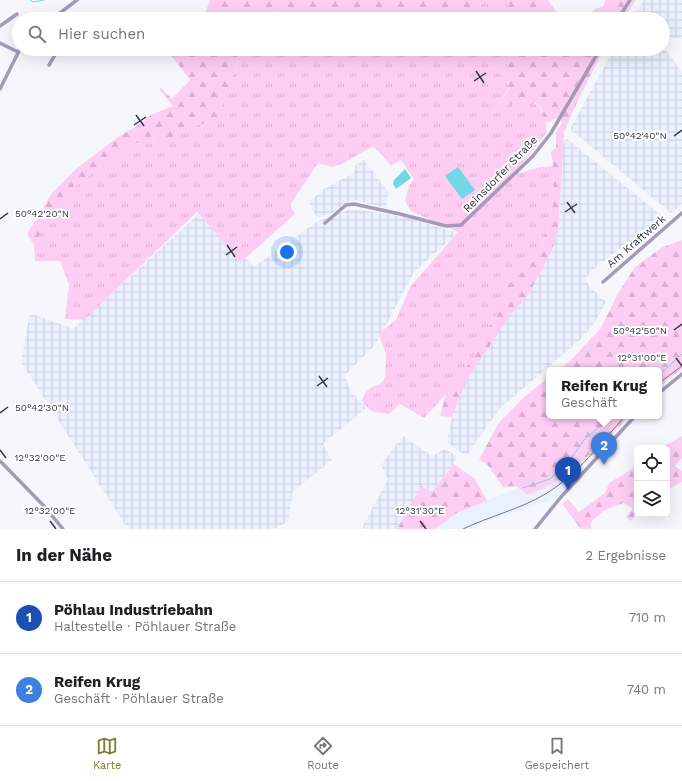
<!DOCTYPE html>
<html lang="de">
<head>
<meta charset="utf-8">
<style>
  :root { --surface:#fff; --page:#f6f6f6; --text:#202124; --muted:#757577; --line:#e0e0e0; --accent:#787e29 }
  body { margin:0; font-family:"Work Sans",sans-serif; background:var(--page); color:var(--text) }
  .controls { position:absolute; right:12px; bottom:12px; display:grid; overflow:hidden; border-radius:6px; box-shadow:0 4px 16px #0002 }
  .controls button { width:36px; height:36px; display:grid; place-items:center; padding:0; border:0; border-bottom:1px solid var(--line); background:var(--surface); color:var(--text); font:20px sans-serif }
  .you { position:absolute; left:287px; top:252px; width:14px; height:14px; margin:-10px; border:3px solid #fff; border-radius:50%; background:#1a73e8; box-shadow:0 0 0 6px #1a73e833 }
  .badge { display:grid; place-items:center; width:26px; height:26px; border-radius:50%; background:var(--accent); color:#fff; font-size:13px; font-weight:700 }
  .pin { position:absolute; translate:-50% -33px; filter:drop-shadow(0 1px 2px #0008) }
  .pin::after { content:''; position:absolute; top:21px; width:14px; height:12px; background:inherit; clip-path:polygon(0 0,100% 0,50% 100%) }
  .popup { position:absolute; left:546px; top:367px; width:116px; height:52px; box-sizing:border-box; display:grid; place-content:center; border-radius:6px; background:var(--surface); filter:drop-shadow(0 1px 3px #0005); font-size:13px; white-space:nowrap; color:var(--muted) }
  .popup b { font-size:15px; color:var(--text) }
  .popup::after { content:''; position:absolute; left:50%; top:100%; margin-left:-8px; border:8px solid transparent; border-top-color:var(--surface) }
  .list { margin:0; padding:0; list-style:none }
  h2 { display:flex; justify-content:space-between; align-items:center; height:52px; margin:0; padding:0 16px; font-size:17px }
  h2 small { font-size:13px; font-weight:400; color:var(--muted) }
  .list li { display:grid; grid-template-columns:26px 1fr auto; gap:12px; align-items:center; box-sizing:border-box; height:72px; padding:0 16px; border-top:1px solid var(--line) }
  .list b { display:block; font-size:15px; white-space:nowrap }
  .list p { margin:0; font-size:13px; white-space:nowrap; color:var(--muted) }
  .list em { font-size:13px; font-style:normal; color:var(--muted) }
  .icon { flex:none; width:22px; height:22px; fill:none; stroke:currentColor; stroke-width:2; stroke-linecap:round; stroke-linejoin:round }
  .map { position:relative; flex:none; width:682px; height:529px; overflow:hidden }
  .search { position:absolute; background:var(--surface); box-shadow:0 4px 16px #0002; left:12px; right:12px; top:12px; height:44px; display:flex; align-items:center; gap:10px; box-sizing:border-box; padding:0 14px; border-radius:22px; color:var(--muted); font-size:15px }
  .sheet { height:196px; background:var(--surface) }
  nav { display:flex; justify-content:space-around; align-items:center; box-sizing:border-box; height:56px; border-top:1px solid var(--line); background:var(--surface); font-size:11px; color:var(--muted) }
  nav a { display:grid; justify-items:center; gap:2px }
  nav .on { color:var(--accent) }
  .map>svg:first-child { display:block }
  .built { fill:#eaf0ff }
  .industrial { fill:url(#industrial-grid) }
  .grass { fill:url(#grass-tufts) }
  .forest { fill:url(#forest-firs) }
  .water { fill:#74d7e5 }
  .lines { fill:none; stroke-linecap:round; stroke-linejoin:round }
  .stream { stroke:#74d7e5; stroke-width:1 }
  .minor { stroke:#a59bb8; stroke-width:3.5 }
  .rail { stroke:#757882; stroke-width:1 }
  .ticks { fill:none; stroke:#333742; stroke-width:1.5 }
  .labels { text-anchor:middle; stroke-width:4; stroke-linejoin:round; paint-order:stroke }
  .street-label { font-size:11px; fill:#333742; stroke:#fff }
  .ticks-label { font-size:10px; text-anchor:middle; fill:#333742; stroke:#fff; stroke-width:4; stroke-linejoin:round; paint-order:stroke }
</style>
</head>
<body>
<div class="map">
<svg width="682" height="529" viewBox="0 0 682 529">
  <defs>
    <pattern id="industrial-grid" width="8" height="8" patternUnits="userSpaceOnUse"><rect width="8" height="8" fill="#eaf0ff"/><path d="M0 4h8M4 0v8" fill="none" stroke="#c9cedc"/></pattern>
    <pattern id="grass-tufts" width="24" height="20" patternUnits="userSpaceOnUse"><rect width="24" height="20" fill="#fdcdf3"/><path d="M3 7l-1-3M5 7V3M7 7l1-3M15 17l-1-3M17 17v-4M19 17l1-3" fill="none" stroke="#d9b1d2"/></pattern>
    <pattern id="forest-firs" width="22" height="20" patternUnits="userSpaceOnUse"><rect width="22" height="20" fill="#fdcdf3"/><path d="M5 1l3.5 6h-7zM16 11l3.5 6h-7z" fill="#d9b1d2"/></pattern>
  </defs>
  <rect width="100%" height="100%" fill="#f5f7fd"/>
  <path class="built" d="M 569,474 L 573,480 L 557,498 L 480,524 L 474,529 L 435,529 L 458,512 L 519,488 L 528,495 L 542,489 Z"/>
  <path class="industrial" d="M 644,0 L 682,0 L 682,39 L 671,37 L 663,43 L 663,19 L 630,19 Z
    M 663,47 L 682,72 L 682,204 L 671,213 L 570,129 L 614,49 L 663,49 Z
    M 567,139 L 662,216 L 596,267 L 585,278 L 590,287 L 606,302 L 596,320 L 582,338 L 499,409 L 466,456 L 447,442 L 452,417 L 459,398 L 469,377 L 510,316 L 528,295 L 551,253 L 558,232 L 560,210 L 560,188 L 563,143 Z
    M 364,160 L 388,192 L 386,208 L 354,200 L 345,204 L 332,213 L 317,218 L 309,202 L 322,190 L 354,173 L 355,166 Z
    M 351,209 L 407,217 L 457,233 L 414,272 L 376,344 L 345,375 L 350,391 L 366,408 L 323,444 L 332,460 L 293,491 L 288,521 L 274,529 L 128,529 L 21,362 L 30,313 L 73,329 L 203,210 L 254,267 L 318,221 Z
    M 403,436 L 432,456 L 445,449 L 457,456 L 454,464 L 432,492 L 421,486 L 397,529 L 364,529 L 363,526 L 388,479 L 381,465 Z"/>
  <path class="grass" d="M 486,0 L 502,0 L 521,18 L 521,19 L 457,19 Z
    M 377,12 L 397,19 L 327,19 Z
    M 239,49 L 514,49 L 502,77 L 510,86 L 492,113 L 513,103 L 529,99 C 543,109 545,114 547,132 L 517,170 L 520,173 L 540,167 L 553,166 L 554,198 L 548,227 L 536,258 L 520,276 L 513,283 L 506,280 L 501,286 L 506,291 L 506,301 L 485,333 L 477,353 L 451,389 L 424,418 L 400,404 L 389,414 C 375,412 370,413 362,401 C 364,391 371,387 380,384 L 385,378 L 386,354 L 380,338 L 383,330 L 396,320 L 410,287 L 458,232 L 411,211 L 405,201 L 409,186 L 414,179 L 401,160 L 391,165 L 373,146 L 344,163 L 332,167 L 318,163 L 290,205 L 295,214 L 241,262 L 197,212 L 84,320 L 65,319 L 69,285 L 60,261 L 35,261 L 34,245 L 47,222 L 75,186 L 135,143 L 157,142 L 232,86 Z"/>
  <path class="forest" d="M 210,0 L 486,0 L 457,19 L 397,19 L 377,12 L 327,19 L 285,19 L 275,11 L 267,19 L 203,19 Z
    M 502,0 L 548,0 L 561,19 L 521,19 L 521,18 Z
    M 605,0 L 636,0 L 623,19 L 589,19 L 594,9 L 603,7 Z
    M 176,49 L 239,49 L 232,86 L 216,118 L 157,143 L 135,143 L 75,186 L 47,222 L 34,245 L 27,234 L 52,193 L 76,169 L 118,137 L 137,126 L 151,115 L 173,106 L 159,89 L 161,88 L 172,99 L 190,80 L 171,55 Z
    M 514,49 L 604,49 L 577,102 L 564,132 L 558,232 L 551,253 L 528,295 L 510,316 L 469,377 L 459,398 L 452,417 L 440,416 L 446,394 L 477,353 L 485,333 L 506,301 L 506,291 L 500,286 L 500,281 L 503,279 L 513,283 L 536,258 L 548,227 L 554,198 L 553,166 L 551,152 L 556,147 L 556,132 L 562,123 L 561,116 L 546,123 L 541,107 L 529,99 L 513,103 L 492,113 L 510,87 L 502,77 Z
    M 682,240 L 682,369 L 668,379 L 659,388 L 659,370 L 558,370 L 570,361 L 601,328 L 617,295 L 635,267 L 661,248 Z
    M 549,377 L 549,416 L 629,416 L 614,432 L 569,474 L 542,489 L 528,495 L 516,486 L 503,487 L 487,464 L 479,460 L 498,424 L 523,398 Z
    M 682,436 L 682,458 L 675,466 L 682,471 L 682,482 L 667,490 L 667,448 L 661,448 Z
    M 454,464 L 475,479 L 487,501 L 458,512 L 435,529 L 397,529 L 421,486 L 432,492 Z
    M 637,465 L 637,513 L 631,521 L 626,517 L 633,508 L 623,503 L 605,510 L 591,522 L 591,529 L 581,529 L 562,504 L 568,499 L 579,512 L 605,493 L 609,483 L 629,471 Z"/>
  <path class="water" d="M 458,167 L 475,190 L 462,199 L 445,176 Z
    M 405,169 L 411,178 L 396,189 L 393,184 L 394,180 Z"/>
  <g class="lines">
    <path class="stream" d="M 30,0 L 33,2 L 44,0
      M 659,375 L 682,354
      M 523,488 L 550,479 L 570,460 L 584,440 L 612,416"/>
    <path class="minor" d="M 52,19 L 77,0
      M 618,19 L 630,0
      M 0,26 L 17,14
      M 0,43 L 18,52
      M 49,65 L 55,55 L 55,51 L 53,49
      M 0,89 L 20,49
      M 325,223 L 346,205 L 354,204 L 400,214 L 446,226 L 461,225 L 533,156 L 551,133 L 600,49
      M 603,282 L 682,213
      M 659,393 L 682,374
      M 0,461 L 44,506 L 63,529
      M 535,529 L 561,497 L 635,416"/>
    <path class="rail" d="M 659,383 L 682,366
      M 463,529 C 490,516 521,509 547,493 C 577,475 602,442 625,416"/>
  </g>
  <path class="ticks" d="M 476,71 L 484,83M 474,81 L 486,73M 136,115 L 144,126M 134,125 L 146,117M 674,136 L 682,130M 567,202 L 575,213M 565,212 L 577,204M 0,219 L 8,213M 227,245 L 235,257M 226,255 L 237,247M 674,330 L 682,324M 676,358 L 682,366M 319,376 L 327,387M 317,386 L 328,378M 0,413 L 8,407M 0,450 L 6,458M 50,521 L 56,529M 420,521 L 426,529"/>
  <g class="labels">
    <g class="street-label">
      <text transform="translate(500 174) rotate(-46)" y="4">Reinsdorfer Straße</text>
      <text transform="translate(636 241) rotate(-41)" y="4">Am Kraftwerk</text>
    </g>
  </g>
  <g class="ticks-label">
    <text x="640" y="139">50°42'40"N</text>
    <text x="42" y="217">50°42'20"N</text>
    <text x="640" y="334">50°42'50"N</text>
    <text x="642" y="361">12°31'00"E</text>
    <text x="42" y="411">50°42'30"N</text>
    <text x="40" y="461">12°32'00"E</text>
    <text x="50" y="514">12°32'00"E</text>
    <text x="420" y="514">12°31'30"E</text>
  </g>
</svg>
<div class="controls">
<button><svg class="icon" aria-label="locate" viewBox="0 0 24 24"><circle cx="12" cy="12" r="6"/><path d="M12 2v4M12 18v4M2 12h4M18 12h4"/></svg></button>
<button><svg class="icon" aria-label="layers" viewBox="0 0 24 24"><path d="M12 4l9 5-9 5-9-5zM3 14l9 5 9-5"/></svg></button>
</div>
<div class="you"></div>
<div class="pin badge" style="left:568px;top:490px;background:#1a4fb4">1</div>
<div class="pin badge" style="left:604px;top:465px;background:#3f7fe0">2</div>
<div class="popup"><b>Reifen Krug</b>Geschäft</div>
<div class="search"><svg class="icon" aria-label="search" viewBox="0 0 24 24"><circle cx="10" cy="10" r="6"/><path d="M15 15l6 6"/></svg>Hier suchen</div>
</div>
<section class="sheet">
<h2>In der Nähe<small>2 Ergebnisse</small></h2>
<ul class="list">
<li><span class="badge" style="background:#1a4fb4">1</span><div><b>Pöhlau Industriebahn</b><p>Haltestelle · Pöhlauer Straße</p></div><em>710 m</em></li>
<li><span class="badge" style="background:#3f7fe0">2</span><div><b>Reifen Krug</b><p>Geschäft · Pöhlauer Straße</p></div><em>740 m</em></li>
</ul>
</section>
<nav>
<a class="on"><svg class="icon" aria-label="map" viewBox="0 0 24 24"><path d="M3 6l6-2 6 2 6-2v14l-6 2-6-2-6 2zM9 4v14M15 6v14"/></svg>Karte</a>
<a><svg class="icon" aria-label="directions" viewBox="0 0 24 24"><path d="M12 3l9 9-9 9-9-9zM9 14v-3h6M13 9l2 2-2 2"/></svg>Route</a>
<a><svg class="icon" aria-label="saved" viewBox="0 0 24 24"><path d="M7 4h10v16l-5-4-5 4z"/></svg>Gespeichert</a>
</nav>
</body>
</html>
